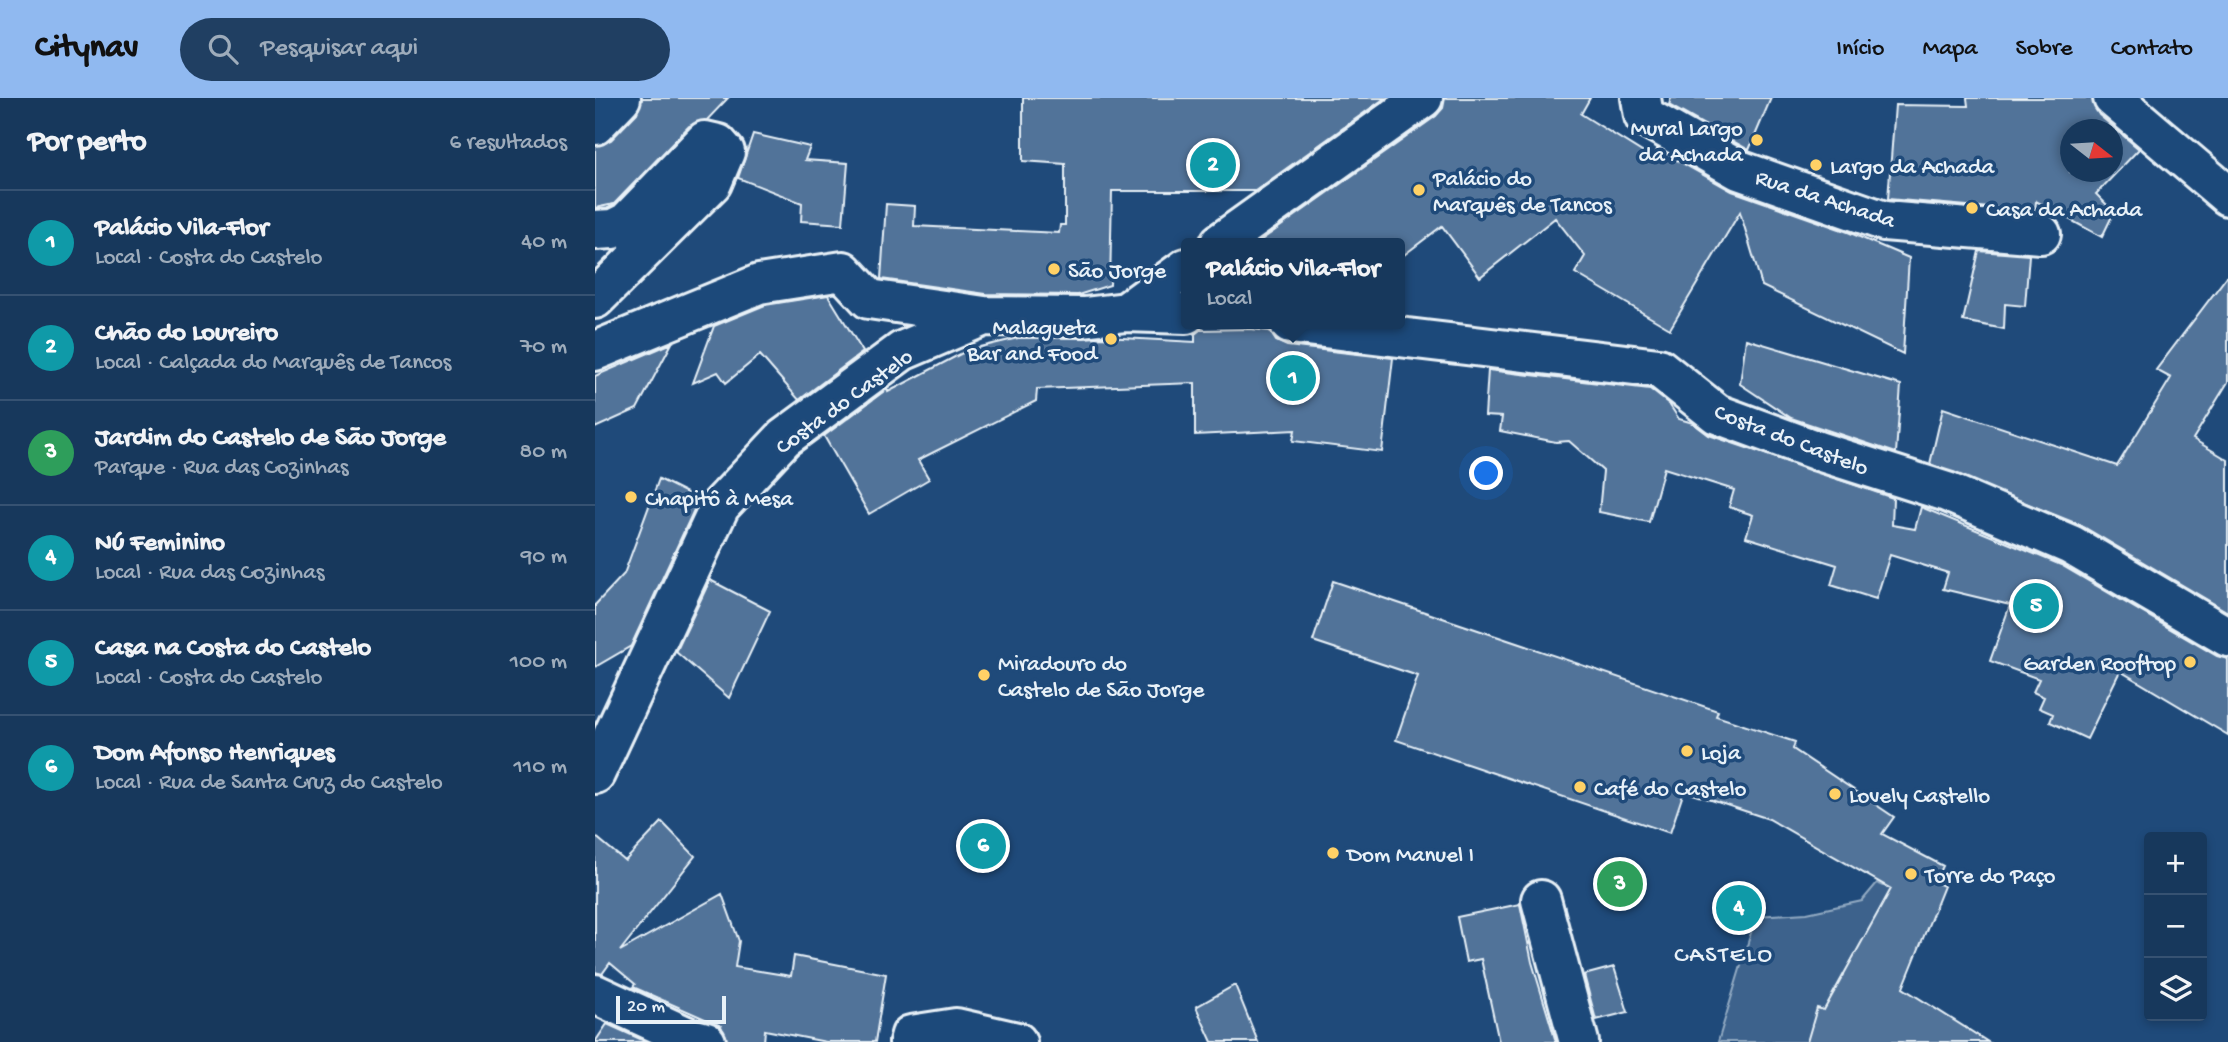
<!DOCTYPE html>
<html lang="pt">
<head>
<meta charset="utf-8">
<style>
  :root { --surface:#17385c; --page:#203f62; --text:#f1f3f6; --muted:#9eacbb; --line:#365272; --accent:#90b9f0 }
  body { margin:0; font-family:"Gochi Hand",sans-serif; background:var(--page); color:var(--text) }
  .controls { position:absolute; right:21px; bottom:21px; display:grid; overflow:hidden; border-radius:7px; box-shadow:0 4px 10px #0003 }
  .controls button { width:63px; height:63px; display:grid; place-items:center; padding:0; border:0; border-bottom:2px solid var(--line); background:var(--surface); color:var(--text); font:35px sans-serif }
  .compass { position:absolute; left:1465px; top:21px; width:63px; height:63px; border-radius:50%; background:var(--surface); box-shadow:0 4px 10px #0003; rotate:107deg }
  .scale { position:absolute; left:21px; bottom:18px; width:110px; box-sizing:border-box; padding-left:7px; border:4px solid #e8f1f8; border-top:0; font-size:19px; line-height:24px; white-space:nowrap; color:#e8f1f8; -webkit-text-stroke:5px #1f4a7a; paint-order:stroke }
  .you { position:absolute; left:892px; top:376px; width:24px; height:24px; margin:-18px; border:5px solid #fff; border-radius:50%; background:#1a73e8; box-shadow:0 0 0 10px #1a73e833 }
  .badge { display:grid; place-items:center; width:46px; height:46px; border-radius:50%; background:var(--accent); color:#fff; font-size:23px; font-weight:700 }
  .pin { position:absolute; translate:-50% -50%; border:4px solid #fff; box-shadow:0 2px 7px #0006 }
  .popup { position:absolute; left:586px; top:140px; width:224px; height:91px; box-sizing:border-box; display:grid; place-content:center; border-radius:7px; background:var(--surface); filter:drop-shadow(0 2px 5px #0005); font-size:23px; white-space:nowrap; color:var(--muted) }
  .popup b { font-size:26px; color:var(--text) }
  .popup::after { content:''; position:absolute; left:50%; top:100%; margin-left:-14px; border:14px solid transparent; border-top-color:var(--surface) }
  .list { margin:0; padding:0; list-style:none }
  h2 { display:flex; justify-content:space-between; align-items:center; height:91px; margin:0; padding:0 28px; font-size:30px }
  h2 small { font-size:23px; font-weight:400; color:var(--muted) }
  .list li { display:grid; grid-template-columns:46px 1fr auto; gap:21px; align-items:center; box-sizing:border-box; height:105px; padding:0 28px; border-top:2px solid var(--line) }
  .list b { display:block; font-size:26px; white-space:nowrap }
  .list p { margin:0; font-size:23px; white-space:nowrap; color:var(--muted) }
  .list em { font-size:23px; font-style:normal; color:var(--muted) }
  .icon { flex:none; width:38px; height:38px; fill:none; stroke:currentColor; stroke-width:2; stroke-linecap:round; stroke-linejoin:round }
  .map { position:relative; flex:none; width:1633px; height:944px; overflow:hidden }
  header { display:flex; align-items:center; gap:42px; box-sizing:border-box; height:98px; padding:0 35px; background:var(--accent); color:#111 }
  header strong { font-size:33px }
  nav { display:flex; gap:38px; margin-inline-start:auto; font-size:24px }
  .search { width:490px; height:63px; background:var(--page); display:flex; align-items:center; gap:18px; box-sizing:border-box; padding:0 24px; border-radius:38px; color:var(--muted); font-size:26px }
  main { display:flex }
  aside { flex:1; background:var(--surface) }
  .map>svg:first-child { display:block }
  .green { fill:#3c628c; stroke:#92aac2; stroke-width:2 }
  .building { fill:#517399; stroke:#e8f1f8; stroke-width:2; fill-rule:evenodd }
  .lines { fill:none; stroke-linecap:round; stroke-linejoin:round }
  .minor-casing { stroke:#e8f1f8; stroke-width:44 }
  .minor { stroke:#1f4a7a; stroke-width:38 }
  .poi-dot { fill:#ffd166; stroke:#1f4a7a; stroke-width:2.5 }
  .labels { text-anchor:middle; stroke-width:7; stroke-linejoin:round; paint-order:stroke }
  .poi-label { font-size:23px; fill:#e8f1f8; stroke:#1f4a7a; text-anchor:start }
  .street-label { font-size:23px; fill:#e8f1f8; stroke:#1f4a7a }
  .neighbourhood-label { font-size:24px; letter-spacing:2px; fill:#e8f1f8; stroke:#1f4a7a }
</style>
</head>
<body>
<header>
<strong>Citynav</strong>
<div class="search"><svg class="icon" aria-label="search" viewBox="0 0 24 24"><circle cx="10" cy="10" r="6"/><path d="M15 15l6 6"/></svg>Pesquisar aqui</div>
<nav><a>Início</a><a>Mapa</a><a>Sobre</a><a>Contato</a></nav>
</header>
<main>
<aside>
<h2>Por perto<small>6 resultados</small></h2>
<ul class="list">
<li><span class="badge" style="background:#0f9aa8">1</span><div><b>Palácio Vila-Flor</b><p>Local · Costa do Castelo</p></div><em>40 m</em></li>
<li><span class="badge" style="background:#0f9aa8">2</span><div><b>Chão do Loureiro</b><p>Local · Calçada do Marquês de Tancos</p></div><em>70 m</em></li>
<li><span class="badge" style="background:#2e9e5b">3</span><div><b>Jardim do Castelo de São Jorge</b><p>Parque · Rua das Cozinhas</p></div><em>80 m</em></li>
<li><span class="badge" style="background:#0f9aa8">4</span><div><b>Nú Feminino</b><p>Local · Rua das Cozinhas</p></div><em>90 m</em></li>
<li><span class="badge" style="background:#0f9aa8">5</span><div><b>Casa na Costa do Castelo</b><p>Local · Costa do Castelo</p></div><em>100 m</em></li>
<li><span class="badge" style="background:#0f9aa8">6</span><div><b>Dom Afonso Henriques</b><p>Local · Rua de Santa Cruz do Castelo</p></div><em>110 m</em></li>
</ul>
</aside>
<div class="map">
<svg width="1633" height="944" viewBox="0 0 1633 944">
  <rect width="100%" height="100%" fill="#1f4a7a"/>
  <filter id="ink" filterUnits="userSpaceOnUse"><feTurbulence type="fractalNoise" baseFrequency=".0143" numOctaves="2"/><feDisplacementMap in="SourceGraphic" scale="14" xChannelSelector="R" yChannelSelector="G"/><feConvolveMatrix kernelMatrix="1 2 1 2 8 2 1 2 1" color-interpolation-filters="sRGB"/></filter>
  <g filter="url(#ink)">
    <path class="green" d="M 1282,785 L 1296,791 L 1212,944 L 1123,944 L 1161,818 L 1212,815 L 1267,803 Z"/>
    <path class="building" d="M 47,0 L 133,0 L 112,22 L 94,28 L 19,106 L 0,110 L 0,48 L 16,42 L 42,15 Z
      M 428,0 L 790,0 L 660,93 L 517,93 L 515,187 L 483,197 L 391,196 L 286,181 L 291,106 L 320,108 L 319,128 L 464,135 L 465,127 L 470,127 L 470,66 L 428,63 Z
      M 850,0 L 995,0 L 986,16 L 1060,62 L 1062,51 L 1137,93 L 1253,134 L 1314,160 L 1308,256 L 1167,188 L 1145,114 L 1075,231 L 980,175 L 990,158 L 960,120 L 885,179 L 847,128 L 805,160 L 805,145 L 662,145 L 841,18 L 848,10 Z
      M 1076,0 L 1176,0 L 1154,52 L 1074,7 Z
      M 1372,0 L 1497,0 L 1504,17 L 1544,51 L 1501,96 L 1519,114 L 1507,139 L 1441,103 L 1440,114 L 1293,101 L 1300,7 L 1373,8 ZM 1475,32 L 1517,32 L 1517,74 L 1475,74 Z
      M 158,36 L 215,49 L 210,62 L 253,65 L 248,126 L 206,123 L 207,105 L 143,80 Z
      M 1384,153 L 1434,157 L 1430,208 L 1410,206 L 1409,231 L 1368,223 Z
      M 1633,177 L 1633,284 L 1598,341 L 1633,362 L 1633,514 L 1485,427 L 1335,366 L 1348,310 L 1522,368 L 1576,280 L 1561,272 Z
      M 233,197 L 268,254 L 204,302 L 165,257 L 131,285 L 123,274 L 98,285 L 119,228 L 170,207 Z
      M 655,231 L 675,233 L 681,243 L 692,248 L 798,260 L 787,354 L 698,343 L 700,332 L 600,337 L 600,285 L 442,291 L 441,303 L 323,362 L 334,381 L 274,416 L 229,338 L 292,291 L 293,294 L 373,252 L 423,240 L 509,239 L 600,244 L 600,236 L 605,232 Z
      M 1151,241 L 1306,287 L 1301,355 L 1196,320 L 1145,286 Z
      M 77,245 L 42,311 L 0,330 L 0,278 Z
      M 893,272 L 1055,291 L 1074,306 L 1084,321 L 1098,325 L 1114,337 L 1298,400 L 1297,427 L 1320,431 L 1326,409 L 1466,467 L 1622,558 L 1633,561 L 1633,637 L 1525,573 L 1492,641 L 1455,624 L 1458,616 L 1444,610 L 1449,599 L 1438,594 L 1444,581 L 1395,563 L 1415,507 L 1348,491 L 1353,475 L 1295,457 L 1281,501 L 1236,487 L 1242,467 L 1151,439 L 1158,417 L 1134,409 L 1139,392 L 1069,370 L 1054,424 L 1004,414 L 1008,373 L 974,343 L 961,344 L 905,333 L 907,319 L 890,318 Z
      M 64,381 L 104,401 L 36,548 L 0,569 L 0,507 L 29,476 Z
      M 115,482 L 175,513 L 134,600 L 81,554 Z
      M 738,483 L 1123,613 L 1121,618 L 1200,644 L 1198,651 L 1299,719 L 1287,736 L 1348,768 L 1340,784 L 1349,788 L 1308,890 L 1393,944 L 1212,944 L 1222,910 L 1229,912 L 1296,791 L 1174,721 L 1089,693 L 1075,735 L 801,642 L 823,578 L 718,543 Z
      M 67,724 L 100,758 L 25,853 L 127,796 L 144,843 L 140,869 L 196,878 L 199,858 L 291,876 L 280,944 L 231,944 L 170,932 L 169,944 L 132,944 L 126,928 L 38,889 L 40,886 L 15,865 L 7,876 L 0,874 L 0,738 L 30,763 Z
      M 925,806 L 937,864 L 961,944 L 904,944 L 886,861 L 871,864 L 862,819 Z
      M 1019,869 L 1033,914 L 1001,922 L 989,877 Z
      M 640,887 L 663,944 L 617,944 L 601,909 Z
      M 12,926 L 52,944 L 0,944 Z"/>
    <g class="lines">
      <g class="minor-casing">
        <path id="minor" d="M 1046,0 L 1049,18 L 1144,72 L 1289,123 L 1446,136
          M 1518,0 L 1633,98
          M 0,27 L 26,0
          M 0,132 L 18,131 L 32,124 L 110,43 L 123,46 L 130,54 L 117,85 L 0,201
          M 625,145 L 828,0
          M 531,214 L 591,170
          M 695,226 L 1064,270 L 1122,316 L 1223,353 L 1352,394 L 1476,447 L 1633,539
          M 0,253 L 164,186 L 248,173 L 274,201 L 389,218
          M 0,676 L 125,408 L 189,340 L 307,253 L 389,218 L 489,219 L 531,214 L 591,216
          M 946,802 L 984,944
          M 0,896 L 95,940 L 111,944
          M 314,944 L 316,937 L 361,930 L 422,944"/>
      </g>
      <use href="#minor" class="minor"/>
    </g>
  </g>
  <g class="poi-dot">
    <circle cx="1162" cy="42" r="7"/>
    <circle cx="1221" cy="67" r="7"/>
    <circle cx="824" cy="92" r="7"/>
    <circle cx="1377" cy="110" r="7"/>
    <circle cx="459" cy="171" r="7"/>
    <circle cx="516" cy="241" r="7"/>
    <circle cx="36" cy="399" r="7"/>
    <circle cx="1595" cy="564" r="7"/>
    <circle cx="389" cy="577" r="7"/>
    <circle cx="1092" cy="653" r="7"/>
    <circle cx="985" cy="689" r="7"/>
    <circle cx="1240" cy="696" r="7"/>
    <circle cx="738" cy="755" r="7"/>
    <circle cx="1316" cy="776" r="7"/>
  </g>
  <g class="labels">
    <g class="poi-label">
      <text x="1148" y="37" text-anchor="end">Mural Largo<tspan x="1148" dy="26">da Achada</tspan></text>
      <text x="1235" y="75">Largo da Achada</text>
      <text x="838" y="87">Palácio do<tspan x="838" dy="26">Marquês de Tancos</tspan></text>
      <text x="1391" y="118">Casa da Achada</text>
      <text x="473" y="179">São Jorge</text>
      <text x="502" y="236" text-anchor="end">Malagueta<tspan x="502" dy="26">Bar and Food</tspan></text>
      <text x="50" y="407">Chapitô à Mesa</text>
      <text x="403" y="572">Miradouro do<tspan x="403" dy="26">Castelo de São Jorge</tspan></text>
      <text x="1581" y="572" text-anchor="end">Garden Rooftop</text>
      <text x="1106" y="661">Loja</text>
      <text x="999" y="697">Café do Castelo</text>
      <text x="1254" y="704">Lovely Castello</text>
      <text x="752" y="763">Dom Manuel I</text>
      <text x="1330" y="784">Torre do Paço</text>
    </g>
    <g class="street-label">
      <text transform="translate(1231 99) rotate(18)" y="8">Rua da Achada</text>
      <text transform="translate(248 302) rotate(-36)" y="8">Costa do Castelo</text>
      <text transform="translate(1197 340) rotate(21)" y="8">Costa do Castelo</text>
    </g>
    <g class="neighbourhood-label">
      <text x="1129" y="863">CASTELO</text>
    </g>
  </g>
</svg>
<div class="controls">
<button>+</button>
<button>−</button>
<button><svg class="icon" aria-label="layers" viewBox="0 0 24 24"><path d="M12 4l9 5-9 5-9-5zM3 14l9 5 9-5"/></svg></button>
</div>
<svg class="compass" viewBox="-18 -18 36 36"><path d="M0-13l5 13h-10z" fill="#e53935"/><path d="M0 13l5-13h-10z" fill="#9eacbb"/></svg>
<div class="scale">20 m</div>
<div class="you"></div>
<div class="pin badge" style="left:698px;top:280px;background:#0f9aa8">1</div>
<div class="popup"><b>Palácio Vila-Flor</b>Local</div>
<div class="pin badge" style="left:618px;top:67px;background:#0f9aa8">2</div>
<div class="pin badge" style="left:1025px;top:786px;background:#2e9e5b">3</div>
<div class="pin badge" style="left:1144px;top:810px;background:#0f9aa8">4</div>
<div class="pin badge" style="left:1441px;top:508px;background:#0f9aa8">5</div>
<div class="pin badge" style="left:388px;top:748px;background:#0f9aa8">6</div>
</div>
</main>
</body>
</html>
